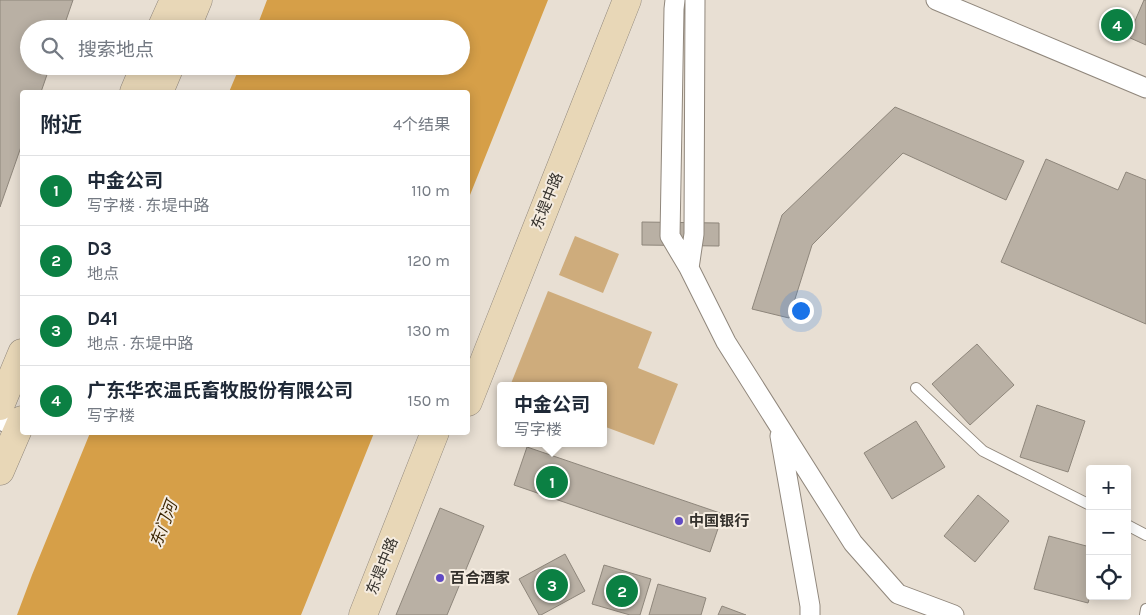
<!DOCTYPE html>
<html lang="zh">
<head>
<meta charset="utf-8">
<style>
  :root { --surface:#fff; --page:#f2f2f3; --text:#1f2937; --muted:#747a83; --line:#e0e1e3; --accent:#0b8043 }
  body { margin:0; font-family:Karla,"Noto Sans SC",sans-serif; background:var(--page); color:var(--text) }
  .controls { position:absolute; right:15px; bottom:15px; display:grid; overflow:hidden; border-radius:5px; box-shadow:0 2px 12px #0003 }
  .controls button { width:45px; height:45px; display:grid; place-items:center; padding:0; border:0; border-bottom:1px solid var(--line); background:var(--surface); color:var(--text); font:25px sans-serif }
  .you { position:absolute; left:800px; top:310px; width:18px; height:18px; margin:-12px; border:4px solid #fff; border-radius:50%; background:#1a73e8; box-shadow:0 0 0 8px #1a73e833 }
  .badge { display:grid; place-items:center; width:32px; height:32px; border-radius:50%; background:var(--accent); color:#fff; font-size:16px; font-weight:700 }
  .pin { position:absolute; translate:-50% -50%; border:2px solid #fff; box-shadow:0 1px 5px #0006 }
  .popup { position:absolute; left:497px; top:382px; width:110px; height:65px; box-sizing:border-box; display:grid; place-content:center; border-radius:5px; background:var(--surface); filter:drop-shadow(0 1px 4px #0005); font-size:16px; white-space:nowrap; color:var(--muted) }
  .popup b { font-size:19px; color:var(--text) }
  .popup::after { content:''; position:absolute; left:50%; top:100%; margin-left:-10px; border:10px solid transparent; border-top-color:var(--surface) }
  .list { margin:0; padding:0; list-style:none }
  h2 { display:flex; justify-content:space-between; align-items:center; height:65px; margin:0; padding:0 20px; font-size:21px }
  h2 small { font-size:16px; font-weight:400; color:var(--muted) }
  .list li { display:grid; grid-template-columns:32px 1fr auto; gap:15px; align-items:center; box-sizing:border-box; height:70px; padding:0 20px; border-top:1px solid var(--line) }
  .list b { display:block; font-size:19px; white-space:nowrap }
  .list p { margin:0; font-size:16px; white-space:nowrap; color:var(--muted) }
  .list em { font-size:16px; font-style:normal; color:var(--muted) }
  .icon { flex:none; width:28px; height:28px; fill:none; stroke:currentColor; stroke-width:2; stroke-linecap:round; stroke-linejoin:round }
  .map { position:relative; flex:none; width:1146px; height:615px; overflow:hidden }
  .search { position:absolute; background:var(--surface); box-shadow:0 2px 12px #0003; left:20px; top:20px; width:450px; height:55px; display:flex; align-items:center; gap:12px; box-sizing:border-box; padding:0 18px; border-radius:28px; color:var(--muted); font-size:19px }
  .panel { position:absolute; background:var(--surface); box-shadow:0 2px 12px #0003; left:20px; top:90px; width:450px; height:345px; border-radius:5px }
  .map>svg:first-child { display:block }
  .green { fill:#ceac7c }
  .water { fill:#d69f48 }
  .building { fill:#b9b0a4; stroke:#8e867b }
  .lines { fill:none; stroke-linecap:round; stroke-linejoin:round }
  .service-casing { stroke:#90877c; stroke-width:12 }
  .minor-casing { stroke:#90877c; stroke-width:21 }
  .secondary-casing { stroke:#90877c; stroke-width:29 }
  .service { stroke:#fff; stroke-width:10 }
  .minor { stroke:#fff; stroke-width:19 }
  .secondary { stroke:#e8d7b7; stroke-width:28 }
  .poi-dot { fill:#604ac3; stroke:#f5ece0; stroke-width:2 }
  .labels { text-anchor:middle; stroke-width:4; stroke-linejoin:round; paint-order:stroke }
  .street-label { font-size:15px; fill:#34312c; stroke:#f5ece0 }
  .poi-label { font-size:15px; font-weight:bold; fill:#34312c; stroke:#f5ece0; text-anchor:start }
  .water-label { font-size:16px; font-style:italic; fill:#3a2400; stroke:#f5ece0 }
</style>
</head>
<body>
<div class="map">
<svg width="1146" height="615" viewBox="0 0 1146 615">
  <rect width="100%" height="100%" fill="#e8dfd3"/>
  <path class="green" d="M 575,236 L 619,254 L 603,293 L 559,275 Z
    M 548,291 L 652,332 L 638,368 L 678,384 L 654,445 L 603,426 L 603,386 L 510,386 Z"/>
  <path class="water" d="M 267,0 L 548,0 L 468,200 L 468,92 L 229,92 L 240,66 L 461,66 L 461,29 L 256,29 Z
    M 90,433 L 90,432 L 374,433 L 301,615 L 17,615 L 32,575 Z"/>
  <path class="building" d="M 0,0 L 73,0 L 63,29 L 29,29 L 29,66 L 50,66 L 41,92 L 22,92 L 22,144 L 0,207 Z
    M 1144,0 L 1146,0 L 1146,45 L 1128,37 Z
    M 895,107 L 1024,161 L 1006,200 L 903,153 L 812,245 L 789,318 L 752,309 L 782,215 Z
    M 1046,159 L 1118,190 L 1126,172 L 1146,180 L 1146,324 L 1001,262 Z
    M 642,222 L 719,223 L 719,246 L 642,245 Z
    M 977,344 L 1014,385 L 970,425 L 932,384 Z
    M 1037,405 L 1085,421 L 1068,472 L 1020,457 Z
    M 916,421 L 945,467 L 892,499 L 864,453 Z
    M 527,447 L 723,514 L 710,552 L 514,485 Z
    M 978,495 L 1009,521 L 975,562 L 944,536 Z
    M 440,508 L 484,526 L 447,615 L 396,615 Z
    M 1049,536 L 1090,547 L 1090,596 L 1088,603 L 1034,589 Z
    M 565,554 L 585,591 L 541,615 L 539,615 L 519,579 Z
    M 604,565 L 651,579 L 640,615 L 630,615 L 592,604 Z
    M 658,584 L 706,598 L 701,615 L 649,615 Z
    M 722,606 L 746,615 L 718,615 Z"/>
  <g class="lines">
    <g class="service-casing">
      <path id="service" d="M 916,388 L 983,451 L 1090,505
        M 1127,525 L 1146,535
        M 1145,615 L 1146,609"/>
    </g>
    <g class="minor-casing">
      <path id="minor" d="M 675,0 L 674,9 L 670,236 L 689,268 L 726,342 L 853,543 L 898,594 L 954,615
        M 936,0 L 1146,88
        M 689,268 L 694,234 L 695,0
        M 0,420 L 19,428
        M 780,436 L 810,606 L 810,615"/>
    </g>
    <g class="secondary-casing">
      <path id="secondary" d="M 161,29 L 174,0
        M 186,29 L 198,0
        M 134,92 L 145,66
        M 159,92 L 170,66
        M 468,402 L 627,0
        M 0,406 L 22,353
        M 0,471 L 22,420
        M 363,615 L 435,432"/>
    </g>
    <use href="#service" class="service"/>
    <use href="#minor" class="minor"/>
    <use href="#secondary" class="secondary"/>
  </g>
  <g class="poi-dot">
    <circle cx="679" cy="521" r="5"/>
    <circle cx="440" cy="578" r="5"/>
  </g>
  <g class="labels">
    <g class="street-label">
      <text transform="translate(547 201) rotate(-68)" y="5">东堤中路</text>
      <text transform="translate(382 566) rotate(-68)" y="5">东堤中路</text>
    </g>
    <g class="poi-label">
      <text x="689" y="526">中国银行</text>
      <text x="450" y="583">百合酒家</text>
    </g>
    <g class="water-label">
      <text transform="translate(163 524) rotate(-69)" y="6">东门河</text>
    </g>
  </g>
</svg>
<div class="controls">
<button>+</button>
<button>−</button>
<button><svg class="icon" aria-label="locate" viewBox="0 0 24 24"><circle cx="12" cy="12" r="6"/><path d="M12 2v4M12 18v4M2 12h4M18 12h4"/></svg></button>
</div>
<div class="you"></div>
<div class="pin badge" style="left:552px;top:482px">1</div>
<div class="popup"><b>中金公司</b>写字楼</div>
<div class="pin badge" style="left:622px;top:591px">2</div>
<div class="pin badge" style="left:552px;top:585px">3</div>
<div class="pin badge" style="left:1117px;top:25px">4</div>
<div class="search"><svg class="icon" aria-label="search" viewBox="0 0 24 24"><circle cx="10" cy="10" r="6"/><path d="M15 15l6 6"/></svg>搜索地点</div>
<section class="panel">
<h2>附近<small>4个结果</small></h2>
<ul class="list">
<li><span class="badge">1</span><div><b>中金公司</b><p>写字楼 · 东堤中路</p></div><em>110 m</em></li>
<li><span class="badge">2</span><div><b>D3</b><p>地点</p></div><em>120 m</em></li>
<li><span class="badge">3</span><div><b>D41</b><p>地点 · 东堤中路</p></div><em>130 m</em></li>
<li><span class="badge">4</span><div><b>广东华农温氏畜牧股份有限公司</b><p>写字楼</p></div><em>150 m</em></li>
</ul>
</section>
</div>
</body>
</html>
